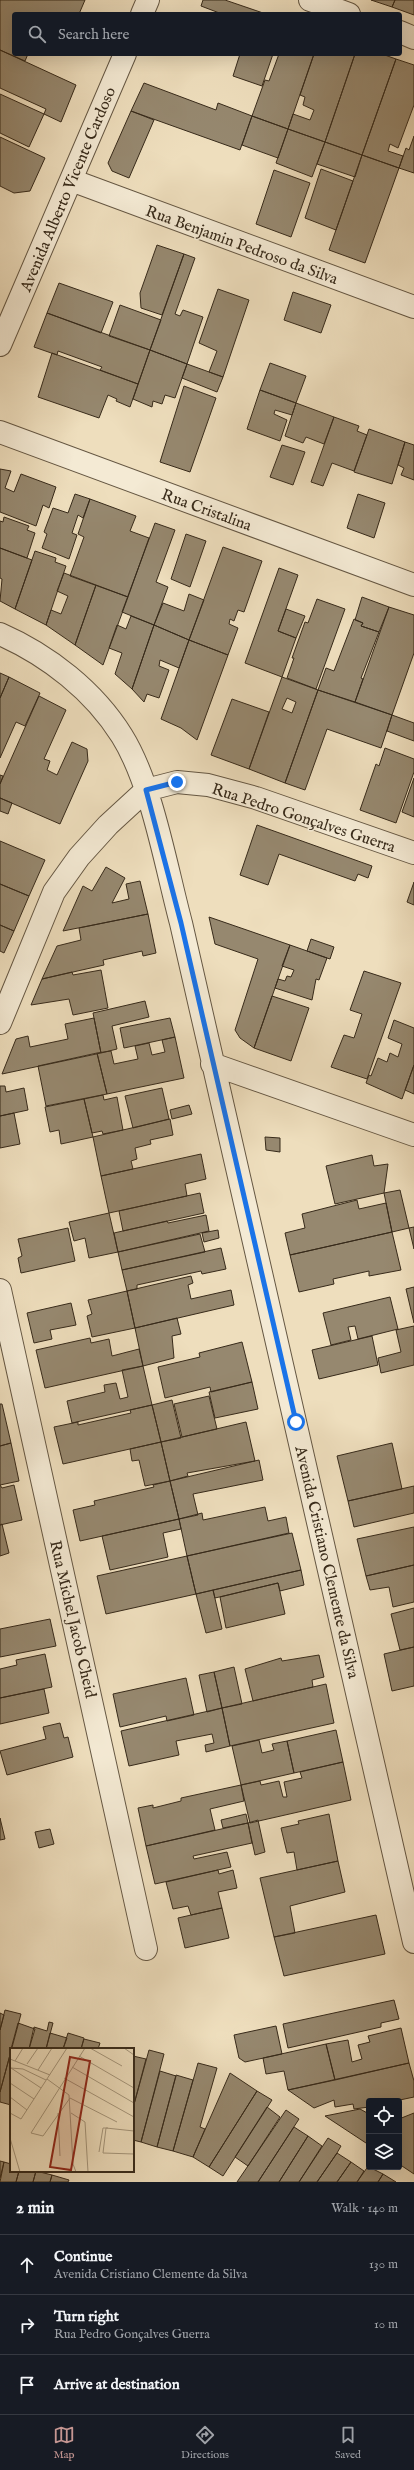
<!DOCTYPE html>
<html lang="en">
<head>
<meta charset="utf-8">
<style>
  :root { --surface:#171b24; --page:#242831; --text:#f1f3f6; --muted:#9ea1a6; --line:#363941; --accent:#c59692 }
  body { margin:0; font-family:"IM FELL English",serif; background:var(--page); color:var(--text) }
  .controls { position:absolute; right:12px; bottom:12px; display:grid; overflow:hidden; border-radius:4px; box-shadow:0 4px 16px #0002 }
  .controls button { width:36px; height:36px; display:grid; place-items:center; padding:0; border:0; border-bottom:1px solid var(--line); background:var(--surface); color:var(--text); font:20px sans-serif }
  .stop { position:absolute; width:12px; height:12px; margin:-9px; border:3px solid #1a73e8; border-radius:50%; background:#fff }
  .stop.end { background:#1a73e8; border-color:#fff; box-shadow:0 1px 4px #0008 }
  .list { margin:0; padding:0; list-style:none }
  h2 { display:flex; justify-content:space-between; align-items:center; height:52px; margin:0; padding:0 16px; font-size:17px }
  h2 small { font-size:13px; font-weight:400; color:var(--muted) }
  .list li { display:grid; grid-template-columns:26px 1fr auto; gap:12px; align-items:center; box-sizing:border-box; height:60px; padding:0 16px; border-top:1px solid var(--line) }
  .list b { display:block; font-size:15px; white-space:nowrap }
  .list p { margin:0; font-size:13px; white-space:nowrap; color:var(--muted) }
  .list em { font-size:13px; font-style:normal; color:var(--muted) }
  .icon { flex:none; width:22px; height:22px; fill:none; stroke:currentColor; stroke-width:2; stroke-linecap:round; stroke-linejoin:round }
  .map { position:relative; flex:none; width:414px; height:2182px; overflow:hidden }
  .search { position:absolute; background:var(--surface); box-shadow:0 4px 16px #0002; left:12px; right:12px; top:12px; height:44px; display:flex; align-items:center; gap:10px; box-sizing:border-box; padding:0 14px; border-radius:4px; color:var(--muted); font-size:15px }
  .sheet { height:232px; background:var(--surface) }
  nav { display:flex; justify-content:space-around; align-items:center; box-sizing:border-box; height:56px; border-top:1px solid var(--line); background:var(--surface); font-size:11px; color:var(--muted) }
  nav a { display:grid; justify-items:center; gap:2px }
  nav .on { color:var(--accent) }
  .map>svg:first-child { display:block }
  .building { fill:#96886f; stroke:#372a1a; fill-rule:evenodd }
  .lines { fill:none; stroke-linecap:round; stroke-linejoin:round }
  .street-casing { stroke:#655743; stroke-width:24 }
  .street { stroke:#f4ead4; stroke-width:22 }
  .route { stroke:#1a73e8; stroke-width:5 }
  .labels { text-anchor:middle; stroke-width:3; stroke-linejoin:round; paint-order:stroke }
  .street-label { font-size:16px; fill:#372a1a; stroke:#f4ead4 }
  .inset-road { fill:none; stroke:#a5967c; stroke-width:1 }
  .view { fill:#8f2418; fill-opacity:0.15; stroke:#8f2418; stroke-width:2 }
  .inset-edge { fill:none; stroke:#372a1a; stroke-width:2 }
</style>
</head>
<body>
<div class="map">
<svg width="414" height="2182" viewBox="0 0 414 2182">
  <rect width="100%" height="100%" fill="#eedebd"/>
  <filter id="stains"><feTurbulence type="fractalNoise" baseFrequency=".005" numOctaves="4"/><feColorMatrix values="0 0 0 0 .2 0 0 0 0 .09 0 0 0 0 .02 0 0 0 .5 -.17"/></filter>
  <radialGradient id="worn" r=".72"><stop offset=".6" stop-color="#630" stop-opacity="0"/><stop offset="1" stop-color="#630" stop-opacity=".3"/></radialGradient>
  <path class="building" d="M 0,0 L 85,0 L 79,14 L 14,14 L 14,54 L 28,54 L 25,61 L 0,50 Z
    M 203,0 L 225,0 L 266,14 L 222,14 L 201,6 Z
    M 371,0 L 395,0 L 392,7 Z
    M 395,0 L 414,0 L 414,15 L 392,7 Z
    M 0,50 L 76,85 L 61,122 L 44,114 L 46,109 L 0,88 Z
    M 240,54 L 273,54 L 262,86 L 233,76 Z
    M 279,54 L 314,54 L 288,129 L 252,116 L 265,80 L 269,81 Z
    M 314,54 L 355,54 L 325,142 L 288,129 L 293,114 L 310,120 L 314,110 L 303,105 L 305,97 L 300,95 Z
    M 355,54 L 382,54 L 396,59 L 362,155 L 325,142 Z
    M 396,59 L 414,65 L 414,105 L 398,148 L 390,144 L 388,151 L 403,156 L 399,168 L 362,155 Z
    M 144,83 L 216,110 L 218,103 L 252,116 L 240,150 L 131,111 Z
    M 0,94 L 44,114 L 29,147 L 0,133 Z
    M 131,111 L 154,120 L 129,178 L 112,171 L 108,163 Z
    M 252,116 L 288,129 L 278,158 L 242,145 Z
    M 288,129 L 325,142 L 312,177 L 276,163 Z
    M 414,136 L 414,173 L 399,168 L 406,148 L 409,150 Z
    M 0,137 L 45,158 L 30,191 L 14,193 L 0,186 Z
    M 325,142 L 362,155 L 355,177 L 317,164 Z
    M 362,155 L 399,168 L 365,263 L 329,250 Z
    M 321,169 L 353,181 L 336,230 L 305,218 Z
    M 274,170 L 310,183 L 291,237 L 256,224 Z
    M 157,245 L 184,254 L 162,315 L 141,308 L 140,293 Z
    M 184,254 L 195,258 L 175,314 L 180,316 L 183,310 L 203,317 L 187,364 L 150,350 Z
    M 59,283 L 113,302 L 101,333 L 47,313 Z
    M 218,289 L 249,300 L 223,377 L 209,372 L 217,351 L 199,343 Z
    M 293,292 L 331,305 L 321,333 L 284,320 Z
    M 120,305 L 161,320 L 150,350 L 109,336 Z
    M 47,313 L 150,350 L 138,384 L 100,370 L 102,367 L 58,351 L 57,355 L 34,347 Z
    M 150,350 L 187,364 L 175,398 L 165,395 L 162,404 L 153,401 L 152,407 L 133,399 Z
    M 52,353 L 138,384 L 130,407 L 116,401 L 117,399 L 108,395 L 99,418 L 38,397 Z
    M 270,363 L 306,376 L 296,403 L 260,390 Z
    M 187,364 L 223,377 L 217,392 L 182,378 Z
    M 184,386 L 216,398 L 190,472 L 160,462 Z
    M 260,390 L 296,403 L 292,415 L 275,410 L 274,414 L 287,420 L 280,441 L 247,429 Z
    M 296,403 L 334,417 L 324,444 L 306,437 L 303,443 L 285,436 Z
    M 334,417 L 359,426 L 357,431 L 367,435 L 354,471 L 332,463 L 323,486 L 311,482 Z
    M 369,429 L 405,442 L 392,484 L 354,472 Z
    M 405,442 L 414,445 L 414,480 L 401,475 L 404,468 L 398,465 Z
    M 282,445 L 305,452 L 293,485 L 270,477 Z
    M 0,469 L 11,471 L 5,488 L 14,492 L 21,474 L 56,487 L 49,508 L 43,505 L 36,526 L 0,512 Z
    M 75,494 L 90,499 L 83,518 L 78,515 L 72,533 L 77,535 L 69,559 L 42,548 L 47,534 L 44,532 L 53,508 L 68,513 Z
    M 358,494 L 385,503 L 374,538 L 347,528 Z
    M 90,499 L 136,516 L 130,531 L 149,538 L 128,597 L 70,576 L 84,537 L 78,534 Z
    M 4,517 L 29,526 L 27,530 L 35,533 L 27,558 L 0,548 L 0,521 L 3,522 Z
    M 155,523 L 175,530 L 156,582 L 168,587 L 154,625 L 122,612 Z
    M 186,534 L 206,541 L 190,587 L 171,579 Z
    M 223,547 L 262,561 L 244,612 L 238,610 L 234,621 L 230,619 L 229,624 L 238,628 L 228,655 L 189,640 Z
    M 0,548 L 32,560 L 15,609 L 0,601 L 2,579 L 0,578 Z
    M 35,551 L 56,558 L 55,562 L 66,566 L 46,625 L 15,609 Z
    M 279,568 L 298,575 L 278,631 L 296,638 L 282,677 L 245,663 Z
    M 64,573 L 96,585 L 75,645 L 46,625 L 51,610 L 61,614 L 68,596 L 57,591 Z
    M 96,585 L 128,597 L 103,665 L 75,645 Z
    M 189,594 L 204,600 L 189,640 L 154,625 L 163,603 L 184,611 Z
    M 362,597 L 389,607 L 379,632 L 361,626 L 363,623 L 355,620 Z
    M 317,599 L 345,609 L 316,689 L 287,678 L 294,658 L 292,658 L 305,622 L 308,623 Z
    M 389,607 L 414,615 L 414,653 L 392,715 L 355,702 Z
    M 286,609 L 305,616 L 296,638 L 278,631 Z
    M 131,616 L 154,625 L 132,689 L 115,674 L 122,653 L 109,648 L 117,625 L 126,629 Z
    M 354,619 L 363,623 L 361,626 L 379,632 L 361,678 L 363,679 L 355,702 L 318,690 L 326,668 L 334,671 Z
    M 154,625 L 189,640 L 179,668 L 160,660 L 159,666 L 169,670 L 159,698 L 147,694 L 144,702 L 132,689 Z
    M 189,640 L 228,655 L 197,740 L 181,728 L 161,719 Z
    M 0,673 L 9,677 L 0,698 Z
    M 9,677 L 40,693 L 25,726 L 16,722 L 0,758 L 0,698 Z
    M 282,677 L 318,690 L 285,783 L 249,769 ZM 287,698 L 296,702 L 292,713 L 282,709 Z
    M 318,690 L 392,715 L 381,748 L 327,729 L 305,790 L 285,783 Z
    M 39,696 L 66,710 L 44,759 L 50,761 L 47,770 L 57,775 L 72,742 L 87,749 L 88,761 L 60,824 L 0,798 L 0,784 Z
    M 232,699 L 269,712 L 249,769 L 211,755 Z
    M 392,715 L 414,723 L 414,741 L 387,731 Z
    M 385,748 L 414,759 L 414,772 L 396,823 L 360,810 L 376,764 L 379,766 Z
    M 0,775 L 3,776 L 0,784 Z
    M 414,778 L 414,817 L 402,812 Z
    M 0,798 L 12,803 L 8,814 L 0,811 Z
    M 257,825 L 372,866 L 368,878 L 358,874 L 355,881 L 279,854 L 268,885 L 240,875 Z
    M 0,841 L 45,860 L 29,896 L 0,884 Z
    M 106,867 L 125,878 L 112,903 L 129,899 L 126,884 L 140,881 L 148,914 L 63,931 L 83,886 L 92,891 Z
    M 414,882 L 414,905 L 407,902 Z
    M 0,884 L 29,896 L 14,931 L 0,925 Z
    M 148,914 L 156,953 L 143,956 L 142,951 L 103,960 L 104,965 L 42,979 L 57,946 L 81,940 L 79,928 Z
    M 209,917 L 290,945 L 254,1048 L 240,1038 L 235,1030 L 258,959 L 215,944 Z
    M 0,925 L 14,931 L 4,953 L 0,951 Z
    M 311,939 L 334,947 L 330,959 L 307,951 Z
    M 290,945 L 327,958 L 319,980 L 316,979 L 312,1000 L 275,988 L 278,979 L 285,981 L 287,976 L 291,977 L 294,970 L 282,966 Z
    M 101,970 L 108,1008 L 73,1015 L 69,999 L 31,1005 L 42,979 L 72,972 L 73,975 Z
    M 364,971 L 401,983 L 367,1079 L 331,1067 L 344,1035 L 354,1038 L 362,1014 L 350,1010 Z
    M 272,996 L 309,1008 L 291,1061 L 254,1048 Z
    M 145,1001 L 149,1017 L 112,1026 L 117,1049 L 101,1053 L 93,1013 Z
    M 94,1018 L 101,1053 L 2,1074 L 16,1039 L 28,1036 L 30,1047 L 68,1039 L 65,1024 Z
    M 170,1018 L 175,1037 L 124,1048 L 120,1028 Z
    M 394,1020 L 414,1028 L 414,1065 L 402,1099 L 366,1083 L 369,1075 L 371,1076 L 378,1058 L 387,1062 L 390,1053 L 398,1057 L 402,1044 L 388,1038 Z
    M 175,1037 L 184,1078 L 107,1094 L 97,1053 L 111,1051 L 114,1064 L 138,1059 L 135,1046 L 149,1043 L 152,1055 L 165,1052 L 162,1040 Z
    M 97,1053 L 107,1094 L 46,1106 L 38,1066 Z
    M 414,1065 L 414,1094 L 405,1090 Z
    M 0,1086 L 5,1086 L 6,1092 L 24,1088 L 28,1110 L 0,1116 Z
    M 162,1088 L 169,1119 L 133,1128 L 125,1096 Z
    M 103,1095 L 104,1100 L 117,1097 L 123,1130 L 103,1134 L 102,1131 L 92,1133 L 84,1099 Z
    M 84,1099 L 93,1137 L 61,1144 L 59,1130 L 50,1132 L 45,1107 Z
    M 189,1105 L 192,1114 L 172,1119 L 170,1110 Z
    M 14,1113 L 20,1144 L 0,1148 L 0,1116 Z
    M 170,1119 L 173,1135 L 150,1140 L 151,1144 L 135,1148 L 137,1159 L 131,1161 L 133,1169 L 101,1176 L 93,1137 Z
    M 265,1137 L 280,1138 L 280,1152 L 266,1150 Z
    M 201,1154 L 206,1179 L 185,1184 L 187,1196 L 109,1213 L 101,1176 Z
    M 372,1155 L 374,1166 L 388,1164 L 384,1193 L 335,1204 L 326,1166 Z
    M 400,1190 L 409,1228 L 392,1232 L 384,1193 Z
    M 200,1193 L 204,1213 L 123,1231 L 119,1211 Z
    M 357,1200 L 359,1209 L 386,1203 L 392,1232 L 290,1255 L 285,1233 L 305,1228 L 302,1214 Z
    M 109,1213 L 118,1252 L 89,1258 L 85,1238 L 74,1241 L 69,1222 Z
    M 206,1215 L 209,1231 L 118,1252 L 114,1233 L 167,1221 L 168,1223 Z
    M 414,1227 L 414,1249 L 409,1228 Z
    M 68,1228 L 75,1261 L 21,1273 L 18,1258 L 22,1256 L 18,1239 Z
    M 218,1230 L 219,1238 L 204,1242 L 202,1233 Z
    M 392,1232 L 401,1270 L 369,1276 L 369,1271 L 333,1279 L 334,1284 L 299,1292 L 290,1255 Z
    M 200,1234 L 205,1252 L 122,1270 L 118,1252 Z
    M 221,1248 L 226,1269 L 202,1274 L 201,1271 L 137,1285 L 137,1289 L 127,1291 L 122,1270 Z
    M 191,1276 L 193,1283 L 188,1285 L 191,1299 L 231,1290 L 234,1305 L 135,1328 L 127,1291 Z
    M 414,1287 L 414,1323 L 406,1289 Z
    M 127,1291 L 135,1328 L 92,1337 L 87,1316 L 92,1314 L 88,1300 Z
    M 390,1297 L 398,1329 L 358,1339 L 355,1326 L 348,1327 L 351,1340 L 331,1345 L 323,1313 Z
    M 71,1303 L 76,1325 L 50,1330 L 52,1339 L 34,1343 L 27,1313 Z
    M 177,1318 L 181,1334 L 172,1336 L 174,1358 L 143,1366 L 135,1328 Z
    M 414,1326 L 414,1365 L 381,1373 L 378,1358 L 401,1352 L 396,1330 Z
    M 372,1336 L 378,1365 L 319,1379 L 312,1350 Z
    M 90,1338 L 91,1343 L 109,1339 L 112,1356 L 139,1349 L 143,1366 L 45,1388 L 36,1350 Z
    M 242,1342 L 252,1382 L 211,1392 L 210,1387 L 165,1398 L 158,1367 L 200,1357 L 199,1353 Z
    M 143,1366 L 152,1405 L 72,1423 L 67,1401 L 105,1392 L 104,1385 L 116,1383 L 120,1399 L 128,1397 L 122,1370 Z
    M 252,1382 L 258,1409 L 215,1418 L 209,1392 Z
    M 209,1396 L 217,1429 L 182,1437 L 174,1404 Z
    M 172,1400 L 181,1438 L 161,1442 L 152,1405 Z
    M 0,1404 L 2,1404 L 11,1443 L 0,1446 Z
    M 152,1405 L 161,1442 L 63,1464 L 54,1427 L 78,1422 L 78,1425 L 131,1413 L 130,1410 Z
    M 246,1422 L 255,1461 L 187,1473 L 188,1476 L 170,1481 L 161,1442 Z
    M 161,1442 L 170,1481 L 145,1486 L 139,1460 L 132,1461 L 130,1449 Z
    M 11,1443 L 19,1481 L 0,1485 L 0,1446 Z
    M 392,1443 L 402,1489 L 348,1501 L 337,1456 Z
    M 259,1460 L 263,1480 L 193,1494 L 198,1515 L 179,1519 L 170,1481 Z
    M 170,1481 L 179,1519 L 80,1541 L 73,1510 L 95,1505 L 94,1501 L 154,1487 L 153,1485 Z
    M 0,1485 L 2,1488 L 14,1485 L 22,1520 L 0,1525 Z
    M 414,1486 L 414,1513 L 354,1527 L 348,1501 Z
    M 265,1507 L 268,1521 L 286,1517 L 289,1533 L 187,1556 L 179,1519 L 202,1513 L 203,1520 Z
    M 179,1519 L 181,1529 L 163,1533 L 168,1557 L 110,1570 L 102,1536 Z
    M 2,1524 L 9,1553 L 0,1556 L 0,1525 Z
    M 414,1527 L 414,1565 L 366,1576 L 357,1539 Z
    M 292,1533 L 301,1570 L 196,1594 L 187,1556 Z
    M 187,1556 L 196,1594 L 106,1614 L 97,1576 Z
    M 414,1565 L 414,1602 L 393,1607 L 389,1587 L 370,1590 L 366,1576 Z
    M 301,1570 L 304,1585 L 280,1591 L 278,1583 L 215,1598 L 213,1590 Z
    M 278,1583 L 285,1614 L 226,1628 L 220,1597 Z
    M 213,1590 L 222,1629 L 206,1633 L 196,1594 Z
    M 414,1608 L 414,1647 L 400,1650 L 391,1614 Z
    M 50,1619 L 56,1646 L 0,1657 L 0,1629 Z
    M 414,1647 L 414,1686 L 392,1691 L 384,1654 Z
    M 45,1654 L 52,1687 L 0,1698 L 0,1669 L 17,1665 L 16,1660 Z
    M 319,1655 L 324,1677 L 312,1680 L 313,1687 L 253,1701 L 245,1669 L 281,1658 L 282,1661 Z
    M 234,1667 L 242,1704 L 222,1708 L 214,1672 Z
    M 214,1672 L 222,1708 L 207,1712 L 199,1675 Z
    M 186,1678 L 194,1715 L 167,1721 L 166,1716 L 120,1727 L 113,1694 Z
    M 326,1684 L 334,1723 L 230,1746 L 222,1708 Z
    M 44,1689 L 49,1713 L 0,1724 L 0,1698 Z
    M 222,1708 L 230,1746 L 206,1752 L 205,1745 L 214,1743 L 212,1734 L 176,1741 L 179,1755 L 129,1766 L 121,1731 Z
    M 60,1723 L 64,1738 L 68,1737 L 73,1757 L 7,1775 L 0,1751 L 46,1739 L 43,1727 Z
    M 336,1730 L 343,1762 L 294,1773 L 287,1741 Z
    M 259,1740 L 262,1753 L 274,1750 L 272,1744 L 287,1741 L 294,1773 L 241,1785 L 232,1746 Z
    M 343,1762 L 351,1800 L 250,1823 L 241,1785 L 260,1781 L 261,1785 L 279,1781 L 283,1797 L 287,1797 L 284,1782 L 302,1778 L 300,1772 Z
    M 241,1785 L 244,1801 L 210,1809 L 215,1830 L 146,1846 L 138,1808 L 153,1805 L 153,1808 L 181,1801 L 181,1798 Z
    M 246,1814 L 248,1823 L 223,1828 L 221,1820 Z
    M 329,1814 L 338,1861 L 297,1870 L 294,1852 L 287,1853 L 281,1828 L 299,1824 L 298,1821 Z
    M 0,1818 L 5,1839 L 0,1840 Z
    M 258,1820 L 265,1852 L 255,1855 L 248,1823 Z
    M 248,1823 L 252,1843 L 193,1856 L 194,1859 L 227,1852 L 231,1867 L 155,1884 L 146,1846 Z
    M 50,1829 L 54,1844 L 39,1848 L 35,1832 Z
    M 338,1861 L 345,1892 L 290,1906 L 295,1933 L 274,1937 L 260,1878 Z
    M 218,1870 L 219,1874 L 233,1870 L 237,1888 L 218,1892 L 222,1908 L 191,1915 L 188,1906 L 173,1909 L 166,1882 Z
    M 222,1908 L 229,1938 L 185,1948 L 178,1918 Z
    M 376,1915 L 385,1954 L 284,1976 L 274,1937 Z
    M 394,2000 L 399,2019 L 381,2023 L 381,2027 L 288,2048 L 283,2024 Z
    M 5,2010 L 21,2014 L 0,2092 L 0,2030 Z
    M 0,2013 L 4,2015 L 0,2030 Z
    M 49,2022 L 53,2023 L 46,2049 L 29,2049 L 34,2027 L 47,2031 Z
    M 18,2023 L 35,2029 L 29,2049 L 11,2049 Z
    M 276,2026 L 282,2054 L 245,2062 L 239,2058 L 234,2035 Z
    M 401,2028 L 409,2063 L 335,2080 L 326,2044 L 348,2040 L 352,2062 L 362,2059 L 358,2045 L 370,2042 L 368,2036 Z
    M 50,2033 L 67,2038 L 63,2049 L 46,2049 Z
    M 68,2033 L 84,2038 L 81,2049 L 63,2049 Z
    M 84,2039 L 100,2043 L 98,2049 L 81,2049 Z
    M 326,2044 L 335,2080 L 288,2090 L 284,2071 L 266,2074 L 263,2058 Z
    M 149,2050 L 164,2054 L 141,2142 L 133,2140 L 133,2108 Z
    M 11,2051 L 11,2105 L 0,2102 L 0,2092 Z
    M 133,2056 L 146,2059 L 133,2108 Z
    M 198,2063 L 217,2068 L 200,2127 L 205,2129 L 193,2157 L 173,2151 Z
    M 409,2063 L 414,2081 L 414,2097 L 395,2101 L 369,2101 L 369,2107 L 354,2109 L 353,2104 L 335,2107 L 334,2100 L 314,2108 L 288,2090 Z
    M 160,2071 L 176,2076 L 157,2147 L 141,2142 Z
    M 230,2073 L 257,2091 L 209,2167 L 193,2157 Z
    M 176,2075 L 193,2080 L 173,2151 L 157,2147 Z
    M 257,2091 L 272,2100 L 223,2176 L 209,2167 Z
    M 267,2107 L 280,2117 L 248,2166 L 235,2157 Z
    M 360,2109 L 369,2114 L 369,2145 L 325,2116 Z
    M 286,2110 L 299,2119 L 258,2182 L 237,2182 Z
    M 414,2113 L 414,2174 L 399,2164 L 399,2119 Z
    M 294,2127 L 308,2136 L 279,2182 L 258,2182 Z
    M 308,2136 L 322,2146 L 299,2182 L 279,2182 Z
    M 328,2138 L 341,2146 L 337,2153 L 317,2182 L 299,2182 Z
    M 337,2153 L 351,2162 L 337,2182 L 317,2182 Z
    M 0,2161 L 4,2162 L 0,2178 Z
    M 4,2162 L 11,2164 L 11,2171 L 19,2171 L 16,2182 L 0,2182 Z
    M 351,2162 L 364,2171 L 357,2182 L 337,2182 Z
    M 369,2165 L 369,2167 L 383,2174 L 378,2182 L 357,2182 Z
    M 19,2171 L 36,2171 L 33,2182 L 16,2182 Z
    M 36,2171 L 52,2175 L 50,2182 L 33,2182 Z
    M 383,2174 L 396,2182 L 378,2182 Z
    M 52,2175 L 69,2180 L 68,2182 L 50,2182 Z"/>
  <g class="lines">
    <g class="street-casing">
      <path id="street" d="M 310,0 L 349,14
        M 142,14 L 148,0
        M 400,32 L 414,38
        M 71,180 L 414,307
        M 0,345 L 125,54
        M 0,432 L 414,585
        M 0,634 C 48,655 94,691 122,736 C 152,784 166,867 181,923 L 414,1942
        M 0,1023 L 54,892 L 79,857 L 108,825 L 146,790 L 177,782 L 208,785 L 256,798 L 414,853
        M 212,1064 L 414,1135
        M 0,1290 L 146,1949"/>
    </g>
    <use href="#street" class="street"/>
  </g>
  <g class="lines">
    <path class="route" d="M 177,782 L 146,790 L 181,923 L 296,1422"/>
  </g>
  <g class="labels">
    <g class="street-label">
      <text transform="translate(67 189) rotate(-67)" y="6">Avenida Alberto Vicente Cardoso</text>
      <text transform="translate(242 244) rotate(20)" y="6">Rua Benjamin Pedroso da Silva</text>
      <text transform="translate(207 509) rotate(20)" y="6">Rua Cristalina</text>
      <text transform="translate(304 817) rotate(18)" y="6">Rua Pedro Gonçalves Guerra</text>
      <text transform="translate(328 1562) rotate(77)" y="6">Avenida Cristiano Clemente da Silva</text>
      <text transform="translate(74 1619) rotate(77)" y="6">Rua Michel Jacob Cheid</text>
    </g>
  </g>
  <g transform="translate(10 2048)">
    <rect width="124" height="124" fill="#eedebd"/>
    <path class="inset-road" d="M 75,0 L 21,85 L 33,88 L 60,50 L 107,74M 80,0 L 112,18M 114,0 L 124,7M 69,8 L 124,40M 0,11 L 40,27M 5,13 L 13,0M 17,16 L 28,0M 62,19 L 124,55M 1,20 L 13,21 L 36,32M 1,20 L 31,40M 28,22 L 42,0M 54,30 L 124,69M 37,31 L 59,47 L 63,116 L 66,124M 0,35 L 24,51M 0,49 L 17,62M 0,65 L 11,71 L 57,0M 48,65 L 50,108M 61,65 L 75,74 L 78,124M 124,83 L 96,80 L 93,105 L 124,106M 0,90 L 10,124M 89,104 L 93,80 L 98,80"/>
    <path class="view" d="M 60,9 L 80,13 L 61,122 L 40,119 Z"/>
    <rect width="124" height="124" class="inset-edge"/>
  </g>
  <rect width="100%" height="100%" filter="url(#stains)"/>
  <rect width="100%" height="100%" fill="url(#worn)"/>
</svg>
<div class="controls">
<button><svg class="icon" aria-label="locate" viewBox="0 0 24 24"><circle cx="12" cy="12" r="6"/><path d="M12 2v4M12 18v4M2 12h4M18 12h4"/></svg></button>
<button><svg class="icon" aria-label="layers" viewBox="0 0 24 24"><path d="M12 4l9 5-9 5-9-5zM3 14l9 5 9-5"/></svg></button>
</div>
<div class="stop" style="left:296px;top:1422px"></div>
<div class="stop end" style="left:177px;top:782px"></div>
<div class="search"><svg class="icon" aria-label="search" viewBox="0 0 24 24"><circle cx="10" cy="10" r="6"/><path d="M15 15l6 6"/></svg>Search here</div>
</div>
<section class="sheet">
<h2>2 min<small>Walk · 140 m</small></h2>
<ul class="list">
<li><svg class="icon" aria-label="ahead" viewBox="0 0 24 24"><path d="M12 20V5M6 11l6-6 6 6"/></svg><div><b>Continue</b><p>Avenida Cristiano Clemente da Silva</p></div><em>130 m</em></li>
<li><svg class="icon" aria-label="right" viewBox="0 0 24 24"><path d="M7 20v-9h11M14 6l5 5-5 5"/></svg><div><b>Turn right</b><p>Rua Pedro Gonçalves Guerra</p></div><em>10 m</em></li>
<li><svg class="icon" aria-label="arrive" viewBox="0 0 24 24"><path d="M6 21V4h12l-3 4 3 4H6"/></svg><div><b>Arrive at destination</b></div></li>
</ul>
</section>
<nav>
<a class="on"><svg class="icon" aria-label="map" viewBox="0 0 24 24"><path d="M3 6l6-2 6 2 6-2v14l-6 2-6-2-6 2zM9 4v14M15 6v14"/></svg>Map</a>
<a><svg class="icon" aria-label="directions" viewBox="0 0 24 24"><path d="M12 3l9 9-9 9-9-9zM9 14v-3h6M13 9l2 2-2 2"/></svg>Directions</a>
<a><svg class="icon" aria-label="saved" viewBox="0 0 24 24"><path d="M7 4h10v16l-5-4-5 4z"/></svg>Saved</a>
</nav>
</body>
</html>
